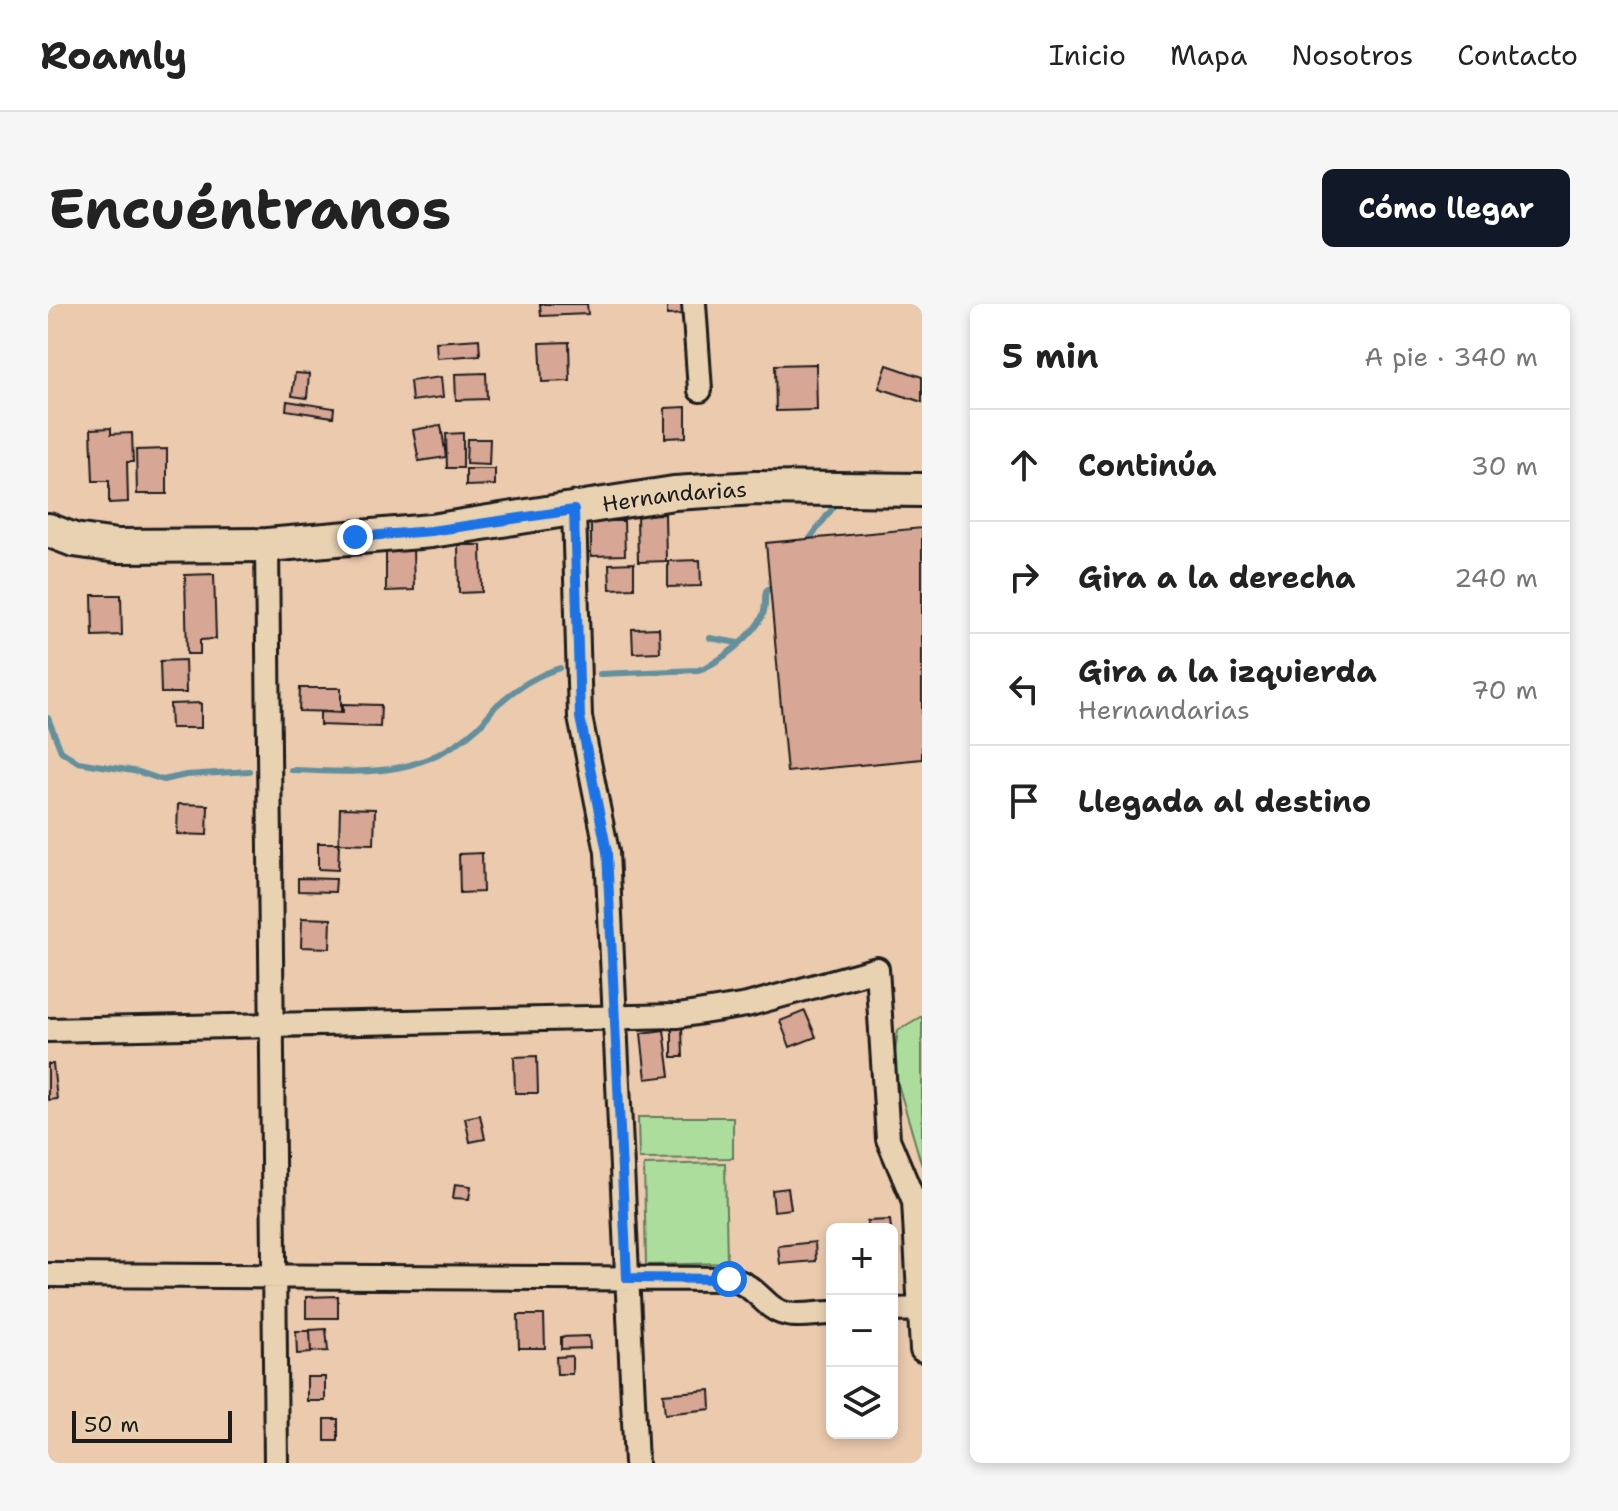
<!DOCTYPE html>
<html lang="es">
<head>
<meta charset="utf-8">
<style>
  :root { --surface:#fff; --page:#f6f6f6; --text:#222; --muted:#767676; --line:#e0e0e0; --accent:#111827 }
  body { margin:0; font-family:"Shantell Sans",sans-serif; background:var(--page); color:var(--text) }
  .controls { position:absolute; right:24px; bottom:24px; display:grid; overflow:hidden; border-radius:12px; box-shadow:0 4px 12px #0003 }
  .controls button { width:72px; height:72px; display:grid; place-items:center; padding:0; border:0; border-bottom:2px solid var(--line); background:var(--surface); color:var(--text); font:40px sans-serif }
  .scale { position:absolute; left:24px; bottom:20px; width:160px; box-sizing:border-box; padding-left:8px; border:4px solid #1c1c1c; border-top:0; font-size:22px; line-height:28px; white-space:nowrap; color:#1c1c1c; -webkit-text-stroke:6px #e9d2b2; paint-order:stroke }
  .stop { position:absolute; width:24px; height:24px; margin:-18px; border:6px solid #1a73e8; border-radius:50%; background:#fff }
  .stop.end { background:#1a73e8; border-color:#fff; box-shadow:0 2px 8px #0008 }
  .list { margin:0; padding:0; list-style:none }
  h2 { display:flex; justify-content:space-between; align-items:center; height:104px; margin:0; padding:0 32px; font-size:34px }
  h2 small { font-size:26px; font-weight:400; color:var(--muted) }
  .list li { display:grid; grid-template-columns:52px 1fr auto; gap:24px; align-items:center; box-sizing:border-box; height:112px; padding:0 32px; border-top:2px solid var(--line) }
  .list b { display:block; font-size:30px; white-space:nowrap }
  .list p { margin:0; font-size:26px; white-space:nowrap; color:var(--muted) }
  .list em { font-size:26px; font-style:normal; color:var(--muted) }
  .icon { flex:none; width:44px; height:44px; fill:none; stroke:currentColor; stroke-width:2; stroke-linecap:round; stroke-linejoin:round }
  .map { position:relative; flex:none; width:874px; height:1159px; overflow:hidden; border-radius:12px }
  header { display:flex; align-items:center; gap:48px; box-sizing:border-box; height:112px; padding:0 40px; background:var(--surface); border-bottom:2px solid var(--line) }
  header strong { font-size:38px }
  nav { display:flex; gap:44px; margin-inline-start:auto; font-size:28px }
  .intro { display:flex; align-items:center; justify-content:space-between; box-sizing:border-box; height:192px; padding:0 48px }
  h1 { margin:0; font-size:56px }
  .button { padding:20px 36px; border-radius:12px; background:var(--accent); color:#fff; font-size:28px; font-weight:700 }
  main { display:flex; gap:48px; padding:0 48px }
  aside { flex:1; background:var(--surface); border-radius:12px; box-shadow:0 4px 12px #0003 }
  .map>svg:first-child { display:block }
  .green { fill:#acdd9d; stroke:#647c5c; stroke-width:2 }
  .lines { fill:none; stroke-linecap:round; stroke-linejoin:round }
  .stream { stroke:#62909c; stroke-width:6 }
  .building { fill:#d7a695; stroke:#1c1c1c; stroke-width:2 }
  .street-casing { stroke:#1c1c1c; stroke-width:28 }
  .secondary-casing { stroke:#1c1c1c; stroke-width:38 }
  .street { stroke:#e9d2b2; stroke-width:22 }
  .secondary { stroke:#e9d2b2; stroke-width:32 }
  .route { stroke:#1a73e8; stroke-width:10 }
  .labels { text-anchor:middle; stroke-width:6; stroke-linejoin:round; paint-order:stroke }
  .street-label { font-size:22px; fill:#1c1c1c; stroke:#e9d2b2 }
</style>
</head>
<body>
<header>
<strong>Roamly</strong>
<nav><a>Inicio</a><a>Mapa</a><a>Nosotros</a><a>Contacto</a></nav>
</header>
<div class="intro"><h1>Encuéntranos</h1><a class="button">Cómo llegar</a></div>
<main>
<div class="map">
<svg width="874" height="1159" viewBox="0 0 874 1159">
  <rect width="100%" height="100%" fill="#ebcaae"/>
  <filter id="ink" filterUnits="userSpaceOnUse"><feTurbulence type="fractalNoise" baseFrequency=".0125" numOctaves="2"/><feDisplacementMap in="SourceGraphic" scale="16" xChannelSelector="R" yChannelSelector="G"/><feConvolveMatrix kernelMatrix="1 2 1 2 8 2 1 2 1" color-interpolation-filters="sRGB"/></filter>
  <g filter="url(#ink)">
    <path class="green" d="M 874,712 L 874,862 L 845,763 L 850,726 Z
      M 590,813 L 685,813 L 685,854 L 591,855 Z
      M 677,859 L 679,959 L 598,961 L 596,861 Z"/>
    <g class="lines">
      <path class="stream" d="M 758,240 L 784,205
        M 662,334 L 690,339
        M 552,370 L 650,366 C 670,360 711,328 716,307 C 718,300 716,294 718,287 L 726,280
        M 0,414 L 13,447 L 30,458 L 91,468 L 115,476 L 138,471 L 201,467
        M 243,466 C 314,468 370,476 429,424 C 436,418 442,408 449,401 C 467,385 489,371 512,364"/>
    </g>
    <path class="building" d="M 492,0 L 539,0 L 540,10 L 493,12 Z
      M 619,0 L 639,0 L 639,10 L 619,11 Z
      M 431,35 L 432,51 L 389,54 L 388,38 Z
      M 521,38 L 522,77 L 494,78 L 492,39 Z
      M 768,60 L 769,106 L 728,107 L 727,61 Z
      M 839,61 L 874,73 L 874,98 L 831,84 Z
      M 247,69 L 261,70 L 259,94 L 244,92 Z
      M 438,69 L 439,95 L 408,96 L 407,70 Z
      M 393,73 L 395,93 L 364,97 L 362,77 Z
      M 239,97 L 286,104 L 285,113 L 238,106 Z
      M 638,103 L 638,133 L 617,134 L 617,104 Z
      M 393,121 L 398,153 L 371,157 L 365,126 Z
      M 63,124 L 63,130 L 84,129 L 85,158 L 79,158 L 80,198 L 61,199 L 61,177 L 45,177 L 43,125 Z
      M 415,129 L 415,164 L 399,164 L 398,130 Z
      M 419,135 L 442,135 L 441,161 L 418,160 Z
      M 119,145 L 119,190 L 89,190 L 88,146 Z
      M 418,165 L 447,165 L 447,181 L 418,182 Z
      M 617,210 L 618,257 L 590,258 L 589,211 Z
      M 543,217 L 576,217 L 577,251 L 543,252 Z
      M 874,224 L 874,455 L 739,468 L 718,239 Z
      M 410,241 L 433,241 L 434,288 L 411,289 Z
      M 365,244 L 366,286 L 338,287 L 338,245 Z
      M 652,256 L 653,282 L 620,283 L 620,257 Z
      M 586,259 L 586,284 L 562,285 L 561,260 Z
      M 166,270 L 168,335 L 152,336 L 152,350 L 139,350 L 137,271 Z
      M 44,291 L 73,291 L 74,331 L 45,332 Z
      M 611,324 L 612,348 L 585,349 L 584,325 Z
      M 137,356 L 138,389 L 113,389 L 112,357 Z
      M 252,384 L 293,384 L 293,408 L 251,407 Z
      M 153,399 L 153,424 L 123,424 L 122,400 Z
      M 295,400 L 333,401 L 332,423 L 272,421 L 272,408 L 295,409 Z
      M 130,500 L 160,501 L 159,531 L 129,530 Z
      M 292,504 L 327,505 L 326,540 L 291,539 Z
      M 270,539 L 291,539 L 290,566 L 270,565 Z
      M 434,549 L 435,588 L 412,589 L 411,550 Z
      M 250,574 L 288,575 L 287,588 L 250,587 Z
      M 254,614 L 283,615 L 282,644 L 253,643 Z
      M 757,707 L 768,733 L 742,743 L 732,717 Z
      M 624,724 L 634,724 L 635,753 L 624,753 Z
      M 616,726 L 622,772 L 598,775 L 593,729 Z
      M 489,752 L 490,789 L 467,789 L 466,753 Z
      M 0,760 L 5,760 L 9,795 L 0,796 Z
      M 432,811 L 437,835 L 422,838 L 417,814 Z
      M 407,880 L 423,882 L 421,895 L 405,894 Z
      M 740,884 L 743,905 L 726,907 L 724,886 Z
      M 842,916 L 843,925 L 819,925 L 819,917 Z
      M 767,938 L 768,957 L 732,960 L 730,942 Z
      M 290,992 L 290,1014 L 258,1014 L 258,993 Z
      M 470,1011 L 496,1011 L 497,1044 L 471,1044 Z
      M 278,1025 L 280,1047 L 263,1048 L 262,1026 Z
      M 248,1027 L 262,1027 L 263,1049 L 249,1050 Z
      M 541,1032 L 542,1044 L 513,1045 L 513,1033 Z
      M 524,1052 L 524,1070 L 509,1070 L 508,1053 Z
      M 259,1073 L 277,1073 L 277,1097 L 259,1097 Z
      M 662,1086 L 663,1105 L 617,1110 L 615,1090 Z
      M 277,1115 L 290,1115 L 290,1137 L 277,1137 Z"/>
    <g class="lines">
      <g class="street-casing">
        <path id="street" d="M 646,0 L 652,86
          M 526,206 L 532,413 L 559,548 L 588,1159
          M 219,241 L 228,1159
          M 0,726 L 630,712 L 699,701 L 829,665 L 840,835 L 866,897 L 874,1046
          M 0,971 L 681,975 C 710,980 716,1006 739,1010 C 753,1013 770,1009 784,1009
          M 844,1006 L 874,1005"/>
      </g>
      <g class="secondary-casing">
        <g id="secondary">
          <path id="s1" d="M 0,226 L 26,236 L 69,242 L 219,241 L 383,227 L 626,189 L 708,184 L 874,186"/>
        </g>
      </g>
      <use href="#street" class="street"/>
      <use href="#secondary" class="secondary"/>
    </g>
  </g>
  <g class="lines" filter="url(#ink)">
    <path class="route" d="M 307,233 L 383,227 L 526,206 L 532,413 L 559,548 L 579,974 L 681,975"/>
  </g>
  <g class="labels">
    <g class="street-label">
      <text dy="8" stroke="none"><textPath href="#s1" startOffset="632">Hernandarias</textPath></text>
    </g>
  </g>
</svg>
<div class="controls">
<button>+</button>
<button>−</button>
<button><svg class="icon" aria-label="layers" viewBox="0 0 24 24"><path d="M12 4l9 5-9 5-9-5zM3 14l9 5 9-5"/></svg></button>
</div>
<div class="scale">50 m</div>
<div class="stop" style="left:681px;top:975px"></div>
<div class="stop end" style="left:307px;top:233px"></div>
</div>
<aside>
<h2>5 min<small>A pie · 340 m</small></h2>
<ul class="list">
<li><svg class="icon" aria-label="ahead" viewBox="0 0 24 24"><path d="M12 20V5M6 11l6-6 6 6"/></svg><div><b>Continúa</b></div><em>30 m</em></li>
<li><svg class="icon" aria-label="right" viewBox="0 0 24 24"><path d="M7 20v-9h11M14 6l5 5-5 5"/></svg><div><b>Gira a la derecha</b></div><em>240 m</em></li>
<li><svg class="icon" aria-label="left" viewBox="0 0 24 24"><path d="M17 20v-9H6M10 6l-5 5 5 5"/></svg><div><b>Gira a la izquierda</b><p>Hernandarias</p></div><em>70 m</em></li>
<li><svg class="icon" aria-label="arrive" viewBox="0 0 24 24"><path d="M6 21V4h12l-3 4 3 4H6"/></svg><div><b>Llegada al destino</b></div></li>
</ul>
</aside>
</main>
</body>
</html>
